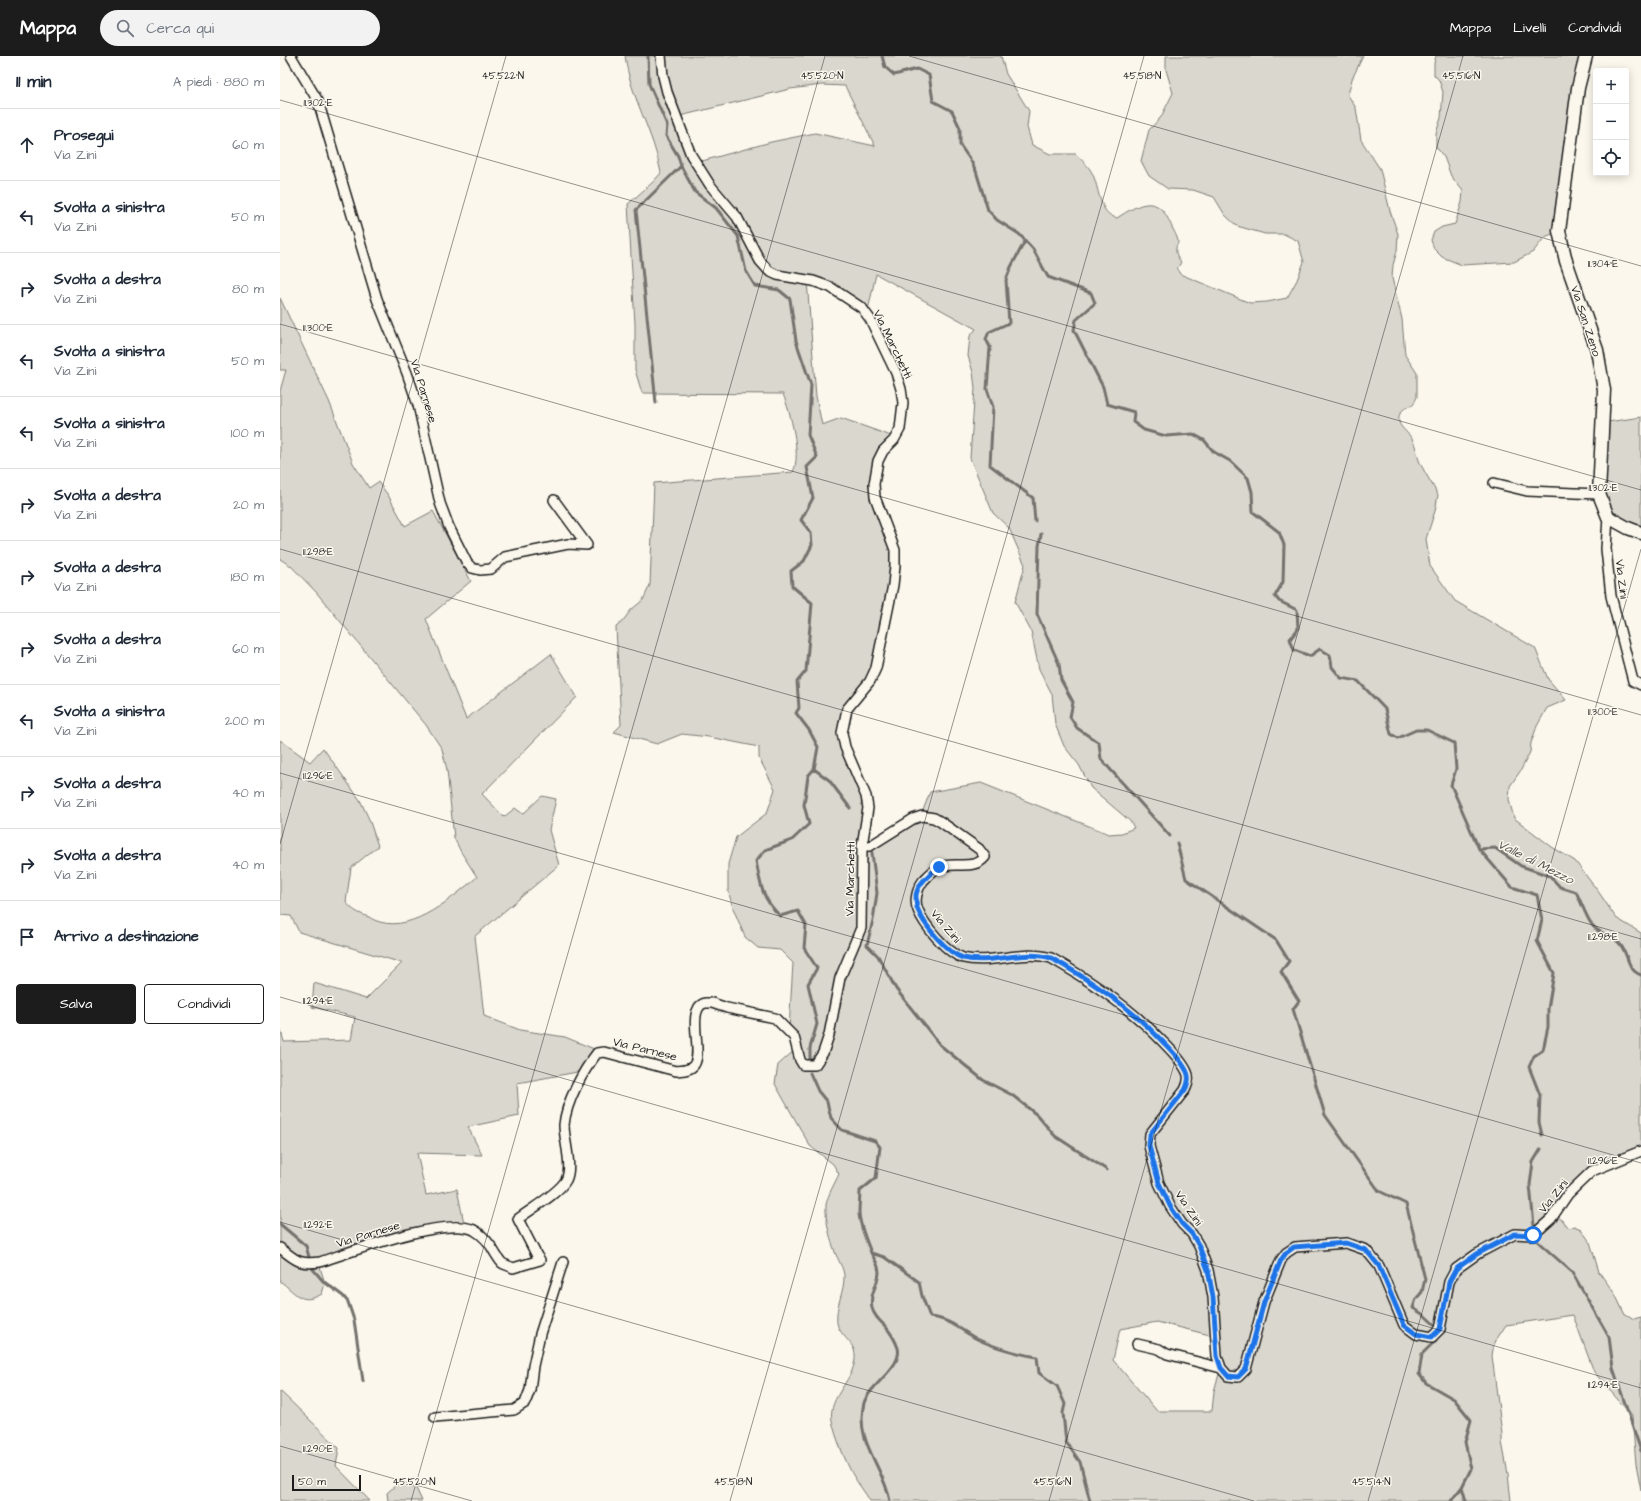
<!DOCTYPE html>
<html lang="it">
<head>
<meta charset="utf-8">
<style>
  :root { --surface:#fff; --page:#f2f2f3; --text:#1f2937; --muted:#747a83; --line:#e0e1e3; --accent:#1c1c1c }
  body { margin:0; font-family:"Architects Daughter",sans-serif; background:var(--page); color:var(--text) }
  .controls { position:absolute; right:12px; top:12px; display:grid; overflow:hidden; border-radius:4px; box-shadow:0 2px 10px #0003 }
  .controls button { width:36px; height:36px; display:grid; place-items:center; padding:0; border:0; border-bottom:1px solid var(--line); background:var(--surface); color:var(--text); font:20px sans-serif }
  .scale { position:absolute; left:12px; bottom:10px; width:69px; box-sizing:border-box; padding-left:4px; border:2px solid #1c1c1c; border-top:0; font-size:11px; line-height:14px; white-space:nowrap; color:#1c1c1c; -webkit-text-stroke:3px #fbf7ec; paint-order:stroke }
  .stop { position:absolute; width:12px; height:12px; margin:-9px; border:3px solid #1a73e8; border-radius:50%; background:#fff }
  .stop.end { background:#1a73e8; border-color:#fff; box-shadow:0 1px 4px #0008 }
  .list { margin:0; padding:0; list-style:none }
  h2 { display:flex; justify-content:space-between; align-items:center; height:52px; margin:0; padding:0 16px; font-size:17px }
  h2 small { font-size:13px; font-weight:400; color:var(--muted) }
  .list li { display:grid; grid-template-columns:26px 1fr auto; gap:12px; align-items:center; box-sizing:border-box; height:72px; padding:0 16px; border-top:1px solid var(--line) }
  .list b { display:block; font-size:15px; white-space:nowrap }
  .list p { margin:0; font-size:13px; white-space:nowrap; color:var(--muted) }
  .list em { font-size:13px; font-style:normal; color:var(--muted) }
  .actions { display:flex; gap:8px; padding:12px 16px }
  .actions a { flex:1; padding:9px 0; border:1px solid var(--accent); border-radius:4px; text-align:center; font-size:14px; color:var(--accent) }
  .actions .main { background:var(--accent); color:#fff }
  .icon { flex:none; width:22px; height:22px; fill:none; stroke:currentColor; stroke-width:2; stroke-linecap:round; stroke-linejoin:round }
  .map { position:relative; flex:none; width:1361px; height:1445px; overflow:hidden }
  header { display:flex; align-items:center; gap:24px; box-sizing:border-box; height:56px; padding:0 20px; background:var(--accent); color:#fff }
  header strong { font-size:19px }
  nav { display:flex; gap:22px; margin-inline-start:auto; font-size:14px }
  .search { width:280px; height:36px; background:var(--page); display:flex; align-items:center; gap:10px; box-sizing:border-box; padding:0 14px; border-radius:22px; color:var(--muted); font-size:15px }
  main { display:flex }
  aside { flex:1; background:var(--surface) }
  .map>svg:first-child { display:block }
  .green { fill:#dad7ce; stroke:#7b7a75; fill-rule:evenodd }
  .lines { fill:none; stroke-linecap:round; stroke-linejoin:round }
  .stream { stroke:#74726e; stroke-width:3 }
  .minor-casing { stroke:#1c1c1c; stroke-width:12 }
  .tertiary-casing { stroke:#1c1c1c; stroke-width:15 }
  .minor { stroke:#fbf7ec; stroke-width:9 }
  .tertiary { stroke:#fbf7ec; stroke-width:12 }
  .route { stroke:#1a73e8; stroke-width:5 }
  .ticks { fill:none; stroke:#1c1c1c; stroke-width:1; stroke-opacity:0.45 }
  .labels { text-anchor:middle; stroke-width:3; stroke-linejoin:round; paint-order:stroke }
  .street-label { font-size:12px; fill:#1c1c1c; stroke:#fbf7ec }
  .water-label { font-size:13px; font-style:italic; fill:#575653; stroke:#fbf7ec }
  .ticks-label { font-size:10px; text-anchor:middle; fill:#1c1c1c; stroke:#fbf7ec; stroke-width:3; stroke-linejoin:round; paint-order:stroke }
</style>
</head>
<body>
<header>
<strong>Mappa</strong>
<div class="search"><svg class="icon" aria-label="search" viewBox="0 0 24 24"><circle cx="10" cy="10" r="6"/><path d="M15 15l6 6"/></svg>Cerca qui</div>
<nav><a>Mappa</a><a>Livelli</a><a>Condividi</a></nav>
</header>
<main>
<aside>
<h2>11 min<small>A piedi · 880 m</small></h2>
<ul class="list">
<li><svg class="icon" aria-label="ahead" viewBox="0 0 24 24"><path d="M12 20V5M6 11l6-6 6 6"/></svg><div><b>Prosegui</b><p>Via Zini</p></div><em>60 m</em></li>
<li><svg class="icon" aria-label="left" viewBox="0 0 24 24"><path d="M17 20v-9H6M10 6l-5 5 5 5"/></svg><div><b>Svolta a sinistra</b><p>Via Zini</p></div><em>50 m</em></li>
<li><svg class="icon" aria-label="right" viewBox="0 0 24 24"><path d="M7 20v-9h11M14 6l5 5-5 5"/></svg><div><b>Svolta a destra</b><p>Via Zini</p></div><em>80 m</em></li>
<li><svg class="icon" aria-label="left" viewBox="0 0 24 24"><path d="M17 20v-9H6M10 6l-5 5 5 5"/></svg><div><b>Svolta a sinistra</b><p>Via Zini</p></div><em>50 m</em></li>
<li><svg class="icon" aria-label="left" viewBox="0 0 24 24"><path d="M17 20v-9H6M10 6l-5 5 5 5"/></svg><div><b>Svolta a sinistra</b><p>Via Zini</p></div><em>100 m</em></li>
<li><svg class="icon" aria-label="right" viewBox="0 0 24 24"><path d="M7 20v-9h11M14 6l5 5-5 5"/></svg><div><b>Svolta a destra</b><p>Via Zini</p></div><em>20 m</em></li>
<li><svg class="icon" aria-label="right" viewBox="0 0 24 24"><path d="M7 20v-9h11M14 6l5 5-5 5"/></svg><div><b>Svolta a destra</b><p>Via Zini</p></div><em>180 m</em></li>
<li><svg class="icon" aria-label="right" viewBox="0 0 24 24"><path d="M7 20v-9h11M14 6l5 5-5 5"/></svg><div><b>Svolta a destra</b><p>Via Zini</p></div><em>60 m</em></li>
<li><svg class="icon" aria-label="left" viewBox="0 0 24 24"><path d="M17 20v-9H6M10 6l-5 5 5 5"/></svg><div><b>Svolta a sinistra</b><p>Via Zini</p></div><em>200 m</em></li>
<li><svg class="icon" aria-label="right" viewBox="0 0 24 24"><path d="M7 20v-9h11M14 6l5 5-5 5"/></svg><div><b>Svolta a destra</b><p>Via Zini</p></div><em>40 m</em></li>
<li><svg class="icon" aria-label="right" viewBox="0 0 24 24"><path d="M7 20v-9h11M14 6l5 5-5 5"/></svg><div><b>Svolta a destra</b><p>Via Zini</p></div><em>40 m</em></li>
<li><svg class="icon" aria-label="arrive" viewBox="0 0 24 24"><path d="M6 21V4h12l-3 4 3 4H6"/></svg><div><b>Arrivo a destinazione</b></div></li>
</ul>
<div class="actions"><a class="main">Salva</a><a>Condividi</a></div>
</aside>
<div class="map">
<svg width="1361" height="1445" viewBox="0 0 1361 1445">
  <rect width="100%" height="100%" fill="#fbf7ec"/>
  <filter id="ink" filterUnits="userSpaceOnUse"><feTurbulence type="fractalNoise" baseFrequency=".025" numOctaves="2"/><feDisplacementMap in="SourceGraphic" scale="8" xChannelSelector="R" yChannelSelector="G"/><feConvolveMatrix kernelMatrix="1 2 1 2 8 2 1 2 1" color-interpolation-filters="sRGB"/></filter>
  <g filter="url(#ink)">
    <path class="green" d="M 345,0 L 721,0 L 726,18 L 749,55 L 747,71 L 752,89 L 770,98 L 796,98 C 801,104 809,110 812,117 C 820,132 818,158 837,162 C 860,147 878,137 891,169 C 893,174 898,181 898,186 C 898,188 896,190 896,192 C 895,197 898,202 901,206 L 897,213 L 900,218 L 970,247 L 987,246 L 1007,242 L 1017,224 L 1024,206 L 1018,185 L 1004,178 L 985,178 L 957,170 L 945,159 L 934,141 L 913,134 L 888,133 L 869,120 L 861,105 L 869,74 L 881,61 L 893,37 L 886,14 L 886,0 L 1083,0 L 1072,23 L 1068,39 L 1076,52 L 1081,84 L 1100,113 L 1110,155 L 1118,178 L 1117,195 L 1113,209 L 1112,222 L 1122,263 L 1125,299 L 1137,317 L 1137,341 L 1133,349 C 1125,351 1117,356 1119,366 C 1121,373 1129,377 1132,383 C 1137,392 1137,401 1141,409 C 1146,419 1153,429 1158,439 L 1155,455 L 1146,483 L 1150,510 L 1175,545 L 1255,592 L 1268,623 L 1286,644 L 1267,652 L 1257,670 L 1251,687 L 1250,696 L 1241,714 L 1230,730 L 1229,744 L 1234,762 L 1272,791 L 1295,805 L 1320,838 L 1336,862 L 1361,877 L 1361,1092 L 1325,1104 L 1306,1115 L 1275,1156 L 1288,1172 L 1294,1170 L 1301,1173 L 1310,1186 L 1319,1216 L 1335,1238 L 1344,1257 L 1354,1263 L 1361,1261 L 1361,1434 L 1356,1408 L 1352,1360 L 1314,1316 L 1293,1259 L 1226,1269 L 1214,1287 L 1212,1300 L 1222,1378 L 1222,1386 L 1228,1418 L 1231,1445 L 590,1445 C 585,1436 578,1428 573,1419 C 565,1404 556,1383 552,1365 C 547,1340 577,1323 575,1298 C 574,1286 559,1279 557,1267 C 555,1250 565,1235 564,1219 C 563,1211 558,1204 555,1196 C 550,1182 545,1164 546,1149 C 548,1138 555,1127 559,1118 L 553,1108 L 530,1090 L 495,1028 L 498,1009 L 517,992 L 509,974 L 513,907 L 500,894 L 478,892 L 465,881 L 453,852 L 448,834 L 448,808 L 456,781 L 487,757 L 495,733 L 479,702 L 479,691 L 429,681 L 402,678 L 377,688 L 334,676 L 341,669 L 336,571 L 342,566 L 351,554 L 363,544 L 370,529 L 374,427 L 513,416 C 522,398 510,356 503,338 L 362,337 L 355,314 L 355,268 L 348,148 L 373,126 L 381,117 C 374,76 350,41 345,0 ZM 542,29 L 565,30 L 595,90 L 535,77 L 491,86 L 415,107 L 396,61 L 510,33 ZM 596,218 L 696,273 L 690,280 L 688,300 L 693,316 L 695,332 L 690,402 L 713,457 L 729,472 L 745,509 L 735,546 L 751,575 L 759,613 L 772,638 L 775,668 L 784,690 L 799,709 L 811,732 L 851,766 L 854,772 L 842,777 L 829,778 L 701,727 L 650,736 L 642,757 L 583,790 L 586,743 L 561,680 L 564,654 L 596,609 L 614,499 L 593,420 L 614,381 L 561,362 L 542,369 L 536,340 L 527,224 L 577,248 L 587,259 ZM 877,1266 L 938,1281 L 939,1318 L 934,1335 L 932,1355 L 877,1355 L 833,1304 L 840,1273 Z
      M 1156,0 L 1306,0 L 1279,175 L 1265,181 L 1253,196 L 1234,206 L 1182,209 L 1162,201 L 1154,193 L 1151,184 L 1154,176 L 1162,171 L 1175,168 L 1182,146 L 1183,135 L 1171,120 L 1164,101 L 1156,91 L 1156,77 L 1161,62 L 1163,36 L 1159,24 L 1154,19 L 1154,7 Z
      M 0,242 L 49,345 L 73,407 L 89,432 L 98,426 L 108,439 L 125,470 L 153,455 L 191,525 L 146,563 L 186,663 L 271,598 L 297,641 L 202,738 L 224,761 L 235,752 L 243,758 L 262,740 L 276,743 L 269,774 L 279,809 L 195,880 L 204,960 L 240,974 L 285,981 L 319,995 L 303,1015 L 237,1027 L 239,1060 L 188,1071 L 202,1099 L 137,1097 L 146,1139 L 177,1133 L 184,1167 L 164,1167 L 142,1172 L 38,1205 L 45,1227 L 42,1238 C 21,1250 16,1237 0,1225 L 0,971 L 4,986 L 71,984 L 75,961 L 32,951 L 34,927 L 86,943 L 122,907 L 19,876 L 11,860 L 0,859 L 0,684 L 30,706 L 43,692 L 80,744 L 89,763 L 98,790 L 71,812 L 66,846 C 73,855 78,857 89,861 C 92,863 96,865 100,866 C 134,876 173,841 197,821 L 181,796 L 174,782 L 167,714 L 162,693 L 146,669 L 36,536 L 11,510 L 0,503 L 0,335 L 6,314 L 0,314 Z
      M 1361,361 L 1361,477 L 1328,461 L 1319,438 L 1321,367 Z
      M 0,1335 L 59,1392 L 56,1410 L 90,1445 L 0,1445 Z
      M 117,1428 L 136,1432 L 142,1445 L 108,1445 L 107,1437 Z"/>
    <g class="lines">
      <path class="stream" d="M 368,0 L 369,28 L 387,69 L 386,80 L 398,100 L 401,110 L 415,136 L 436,152 L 458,180 L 466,215 L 475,230 L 499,234 L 510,243 L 516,285 L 531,329 L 528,379 L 537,401 L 527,411 L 533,442 L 521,464 L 531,477 L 532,489 L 524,505 L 511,515 L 512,530 L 532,547 L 526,615 L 517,626 L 519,652 L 516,657 L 529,674 L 538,691 L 534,713 L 528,720 L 524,749 L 529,768 L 512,784 L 485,794 L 476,805 C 481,830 481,841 500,860 L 518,855 L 526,869 L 524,892 L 537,912 L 528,928 L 537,968 L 530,992 L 530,1003
        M 602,0 L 605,11 L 614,19 L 637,13 L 649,19 L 653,45 L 672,55 L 680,72 L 680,89 L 691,105 L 696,115 L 708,154 L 717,164 L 739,178 L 753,193 L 768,221 L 811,237 L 815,247 L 796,264 L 794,274 L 823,331 L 827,348 L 854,356 L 853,366 L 864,374 L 886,380 L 913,378 L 924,384 L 934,396 L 950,405 L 968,422 L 972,436 L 973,456 L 999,476 L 1004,489 L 1003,526 L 995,540 L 999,545 L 1017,554 L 1018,573 L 1010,583 L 1014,594 L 1030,600 L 1040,593 L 1050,599 L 1052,611 L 1061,622 L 1078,625 L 1105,653 L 1111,678 L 1118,682 L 1136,674 L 1147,674 L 1174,687 L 1176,713 L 1171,729 L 1199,793 L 1215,792 L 1241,810 L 1270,820 L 1280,831 L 1296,836 C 1301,845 1307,864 1313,870 C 1319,878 1333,880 1339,887 C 1349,897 1346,914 1361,919
        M 745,185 L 731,211 L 726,224 L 729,267 L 709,276 L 706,283 L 710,291 L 707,333 L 713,351 L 710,409 L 753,442 L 755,465
        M 376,347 L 356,154 L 401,110
        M 761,478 L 759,490 L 757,558 L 779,608 L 781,624 L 793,646 L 790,661 L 797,672 L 819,687 L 821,703 L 890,780
        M 534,713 L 549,724 L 570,752
        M 897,787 L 906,823 L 996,884 L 1009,905 L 1001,916 L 1019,945 L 1013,953 L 1045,1059 L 1099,1135 L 1126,1148 L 1145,1223 L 1142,1236 L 1136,1243 L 1133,1252 L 1144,1259 L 1156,1270
        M 1199,793 L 1232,831 L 1257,839 L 1262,864 L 1257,885 L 1274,917 L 1268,953 L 1268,971 L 1263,994 L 1254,1000 L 1249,1011 L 1260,1039 L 1259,1066 L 1262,1079
        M 592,797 L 597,837 L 593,864 L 587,889 L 598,900 L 616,933 L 660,989 L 703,1024 L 732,1039 L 757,1059 L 775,1080 L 827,1114
        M 530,1017 L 538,1035 L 547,1046 L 551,1062 L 562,1074 L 595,1085 L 600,1091 L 596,1122 L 580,1135 C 580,1142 579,1149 579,1156 C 579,1167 586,1184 590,1194 C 593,1203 598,1205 599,1216 C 599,1227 589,1237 592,1252 C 594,1260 600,1265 606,1271 C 610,1276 616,1286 618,1292 C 623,1311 589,1329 584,1347 C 574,1385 604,1411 610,1445
        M 0,1168 L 26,1190 L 29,1201
        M 1254,1170 L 1250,1129 L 1253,1106 L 1261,1093
        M 1257,1185 L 1292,1216 L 1329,1281 L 1333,1312 L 1361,1395
        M 591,1197 L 604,1201 L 639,1226 L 642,1240 L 650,1261 C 668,1262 682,1275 697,1283 C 713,1291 739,1298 757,1301 L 759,1317 L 777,1330 L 785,1348 L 783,1357 L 786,1386 L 800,1406 L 810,1445
        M 32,1212 L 43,1225 L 63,1240 L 68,1246 L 74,1264 L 83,1325
        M 1156,1284 L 1142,1298 L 1139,1318 L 1146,1327 L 1174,1343 L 1191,1364 L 1185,1386 L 1191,1413 L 1182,1431 L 1186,1445
        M 1171,1445 L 1182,1431"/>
      <g class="minor-casing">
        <path id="minor" d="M 11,0 L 38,45 L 97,243 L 127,317 L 138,349 L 160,447 L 169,471 L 187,507 L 192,512 L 200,514 L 211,513 L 225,501 L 288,488 L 307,489 L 274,444
          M 1214,427 L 1247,435 L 1319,438
          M 1328,461 L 1326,493 L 1331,540 L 1353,625 L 1361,629
          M 582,790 L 590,790 L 633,763 L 642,760 L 654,762 L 661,766 L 699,793 L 705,801 C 694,815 674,805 659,811 C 653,814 647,821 643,825 C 637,833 634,845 638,854 C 644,869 667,897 683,902 C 712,909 743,893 771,902 C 811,925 852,953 884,987 C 892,995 902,1005 907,1016 C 910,1022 908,1028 905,1034 L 870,1078 L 869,1090 L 879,1127 L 890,1150 L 902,1168 L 912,1178 L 919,1190 L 928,1214 L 933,1241 L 937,1300 L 941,1312 L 948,1320 L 958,1321 L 966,1313 L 984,1246 L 1001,1204 L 1006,1197 L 1015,1191 L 1066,1187 L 1086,1194 L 1099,1210 L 1124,1269 L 1136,1278 L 1152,1281 L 1160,1273 L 1169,1226 L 1176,1213 L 1197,1198 L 1235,1178 L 1253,1179 L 1271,1163 L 1288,1138 L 1312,1115 L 1361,1095
          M 0,1192 C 16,1204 18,1209 40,1206 C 71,1196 165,1160 194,1174 C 203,1179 211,1189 215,1197 C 217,1200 219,1204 222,1207 C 225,1209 230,1210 233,1212 L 260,1204 L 257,1200 L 238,1163 C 251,1153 279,1137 286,1124 C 293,1110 284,1085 284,1069 C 286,1046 303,1015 317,997 L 324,996 L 396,1015 C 401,1014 407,1015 412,1011 C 424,1002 410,967 418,953 C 419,950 422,948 425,947 L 432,947 L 447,952 L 495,962 L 514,981 L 520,1004 L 523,1009 L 535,1009 L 543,997 L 549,979 L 560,922 L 581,872 L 582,790 L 588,752 L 586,740 L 565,691 L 562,677 L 567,653 L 590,625 L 596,612 L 613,529 L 615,510 L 615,494 L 595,441 L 594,428 L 598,405 L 603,395 L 614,384 L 620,373 L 623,347 L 621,333 L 616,317 L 590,263 L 582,252 L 550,231 L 533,225 L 497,219 L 489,215 L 480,205 L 457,161 L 430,129 L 411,99 L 387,36 L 383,20 L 381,0
          M 857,1288 L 879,1293 L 887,1298 L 941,1312
          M 155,1361 L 234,1354 L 245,1347 L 250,1334 L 253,1310 L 260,1278 L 283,1206"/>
      </g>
      <g class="tertiary-casing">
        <path id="tertiary" d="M 1306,0 L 1298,32 L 1279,175 L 1286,205 L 1317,294 L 1324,334 L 1319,438 L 1328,461 L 1348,472 L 1361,477"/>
      </g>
      <use href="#minor" class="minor"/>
      <use href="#tertiary" class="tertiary"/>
    </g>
  </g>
  <g class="lines" filter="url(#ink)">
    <path class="route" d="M 659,811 C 650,818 638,827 636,839 C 636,843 636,851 638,854 C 644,869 667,897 683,902 C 712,909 743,893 771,902 C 812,925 852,953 884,987 C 892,995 902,1005 907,1016 C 910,1022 908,1028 905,1034 L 870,1078 L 869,1090 L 879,1127 L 890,1150 L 902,1168 L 912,1178 L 919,1190 L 928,1214 L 933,1241 L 937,1300 L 941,1312 L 948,1320 L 958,1321 L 966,1313 L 984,1246 L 1001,1204 L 1006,1197 L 1014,1191 L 1066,1187 L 1086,1194 L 1099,1210 L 1124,1269 L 1136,1278 L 1152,1281 L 1160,1273 L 1169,1226 L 1176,1213 L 1197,1198 L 1235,1178 L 1253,1179"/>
  </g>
  <path class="ticks" d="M 629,0 L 1361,210M 0,44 L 1361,434M 0,268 L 1361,659M 0,493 L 1361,883M 0,717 L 1361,1107M 0,788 L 226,0M 0,941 L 1361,1332M 0,1166 L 974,1445M 0,1390 L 192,1445M 131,1445 L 545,0M 450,1445 L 864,0M 769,1445 L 1183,0M 1088,1445 L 1361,493"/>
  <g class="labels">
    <g class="street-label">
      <text transform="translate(1306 265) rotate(72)" y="4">Via San Zeno</text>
      <text transform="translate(613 288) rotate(64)" y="4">Via Marchetti</text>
      <text transform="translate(144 335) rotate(73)" y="4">Via Parnese</text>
      <text transform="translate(1342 523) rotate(83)" y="4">Via Zini</text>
      <text transform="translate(570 823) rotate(-89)" y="4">Via Marchetti</text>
      <text transform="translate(666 870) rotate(50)" y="4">Via Zini</text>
      <text transform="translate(365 993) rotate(14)" y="4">Via Parnese</text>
      <text transform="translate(1273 1140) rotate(-51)" y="4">Via Zini</text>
      <text transform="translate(909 1152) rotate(56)" y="4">Via Zini</text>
      <text transform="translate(88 1178) rotate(-17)" y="4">Via Parnese</text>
    </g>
    <g class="water-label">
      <text transform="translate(1256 805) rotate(27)" y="5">Valle di Mezzo</text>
    </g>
  </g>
  <g class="ticks-label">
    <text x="223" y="23">45.522°N</text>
    <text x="542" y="23">45.520°N</text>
    <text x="862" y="23">45.518°N</text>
    <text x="1181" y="23">45.516°N</text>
    <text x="38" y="50">11.302°E</text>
    <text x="1323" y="211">11.304°E</text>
    <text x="38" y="275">11.300°E</text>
    <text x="1323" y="435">11.302°E</text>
    <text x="38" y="499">11.298°E</text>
    <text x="1323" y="659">11.300°E</text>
    <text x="38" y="723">11.296°E</text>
    <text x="1323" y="884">11.298°E</text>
    <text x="38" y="948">11.294°E</text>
    <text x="1323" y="1108">11.296°E</text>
    <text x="38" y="1172">11.292°E</text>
    <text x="1323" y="1332">11.294°E</text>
    <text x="38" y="1396">11.290°E</text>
    <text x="134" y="1429">45.520°N</text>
    <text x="453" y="1429">45.518°N</text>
    <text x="772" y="1429">45.516°N</text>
    <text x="1091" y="1429">45.514°N</text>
  </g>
</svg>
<div class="controls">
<button>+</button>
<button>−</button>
<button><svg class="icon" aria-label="locate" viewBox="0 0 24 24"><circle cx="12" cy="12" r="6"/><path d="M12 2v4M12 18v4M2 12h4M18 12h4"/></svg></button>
</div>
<div class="scale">50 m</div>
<div class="stop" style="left:1253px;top:1179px"></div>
<div class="stop end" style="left:659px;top:811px"></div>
</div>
</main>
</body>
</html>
